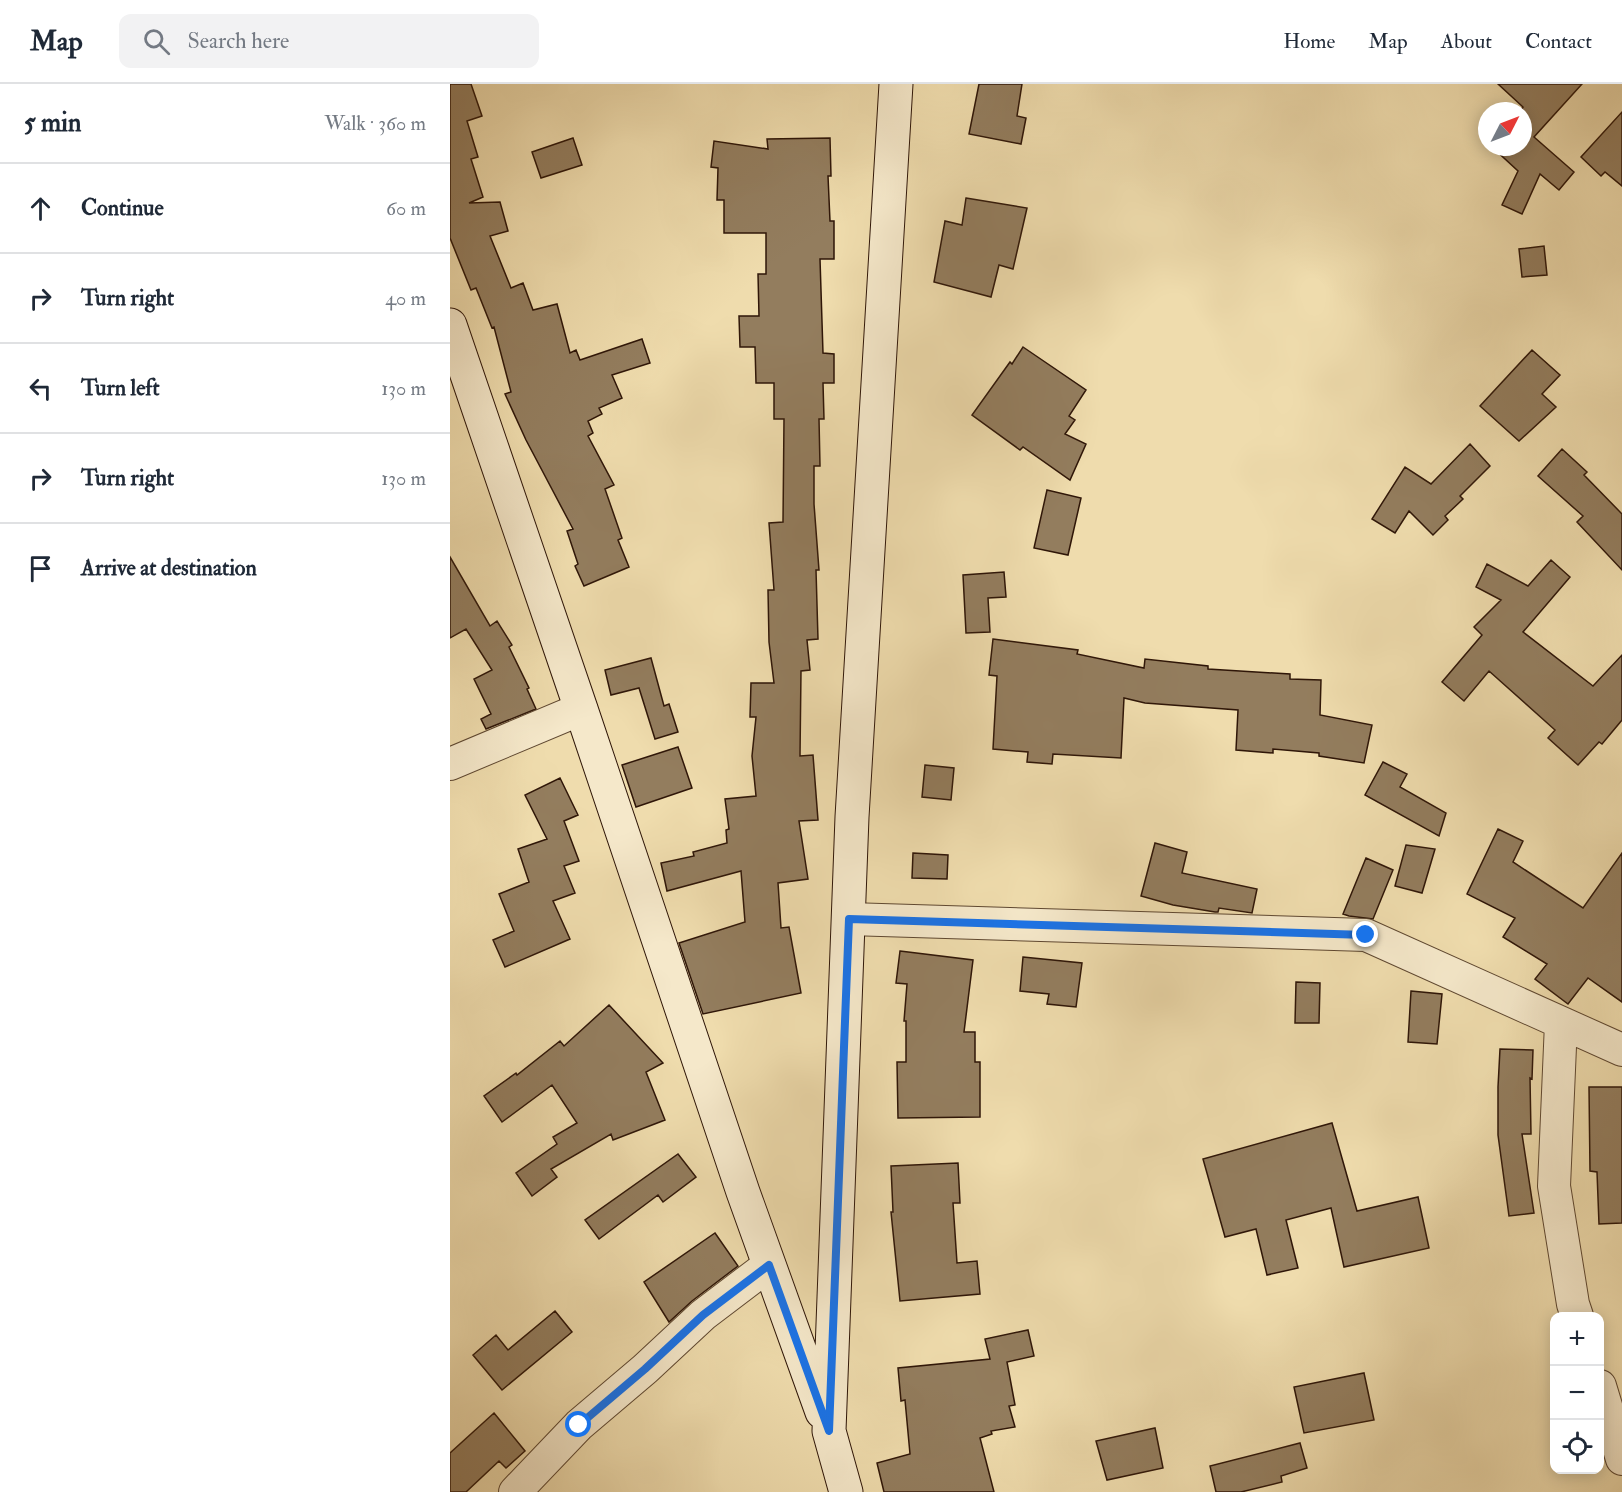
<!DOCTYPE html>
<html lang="en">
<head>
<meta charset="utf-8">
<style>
  :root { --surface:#fff; --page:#f2f2f3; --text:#1f2937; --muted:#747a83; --line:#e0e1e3 }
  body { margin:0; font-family:"IM FELL Double Pica",serif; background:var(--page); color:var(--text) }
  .controls { position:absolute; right:18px; bottom:18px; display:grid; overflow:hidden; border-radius:12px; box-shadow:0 3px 15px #0003 }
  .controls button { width:54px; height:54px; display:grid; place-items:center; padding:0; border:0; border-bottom:2px solid var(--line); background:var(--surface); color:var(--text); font:30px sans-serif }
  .compass { position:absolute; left:1028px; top:18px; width:54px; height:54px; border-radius:50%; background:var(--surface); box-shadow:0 3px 15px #0003; rotate:48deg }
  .stop { position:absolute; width:18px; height:18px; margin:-14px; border:4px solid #1a73e8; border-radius:50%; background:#fff }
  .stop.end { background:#1a73e8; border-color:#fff; box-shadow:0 2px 6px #0008 }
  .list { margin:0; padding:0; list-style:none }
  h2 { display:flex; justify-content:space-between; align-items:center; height:78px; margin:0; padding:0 24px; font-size:26px }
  h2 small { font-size:20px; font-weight:400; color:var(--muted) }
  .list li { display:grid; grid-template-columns:39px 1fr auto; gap:18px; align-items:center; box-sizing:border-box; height:90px; padding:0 24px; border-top:2px solid var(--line) }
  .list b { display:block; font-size:22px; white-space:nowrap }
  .list em { font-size:20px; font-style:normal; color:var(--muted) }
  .icon { flex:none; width:33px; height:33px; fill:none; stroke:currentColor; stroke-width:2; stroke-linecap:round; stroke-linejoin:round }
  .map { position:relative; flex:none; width:1172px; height:1408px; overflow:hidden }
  header { display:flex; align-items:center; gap:36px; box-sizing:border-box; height:84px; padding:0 30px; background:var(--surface); border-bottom:2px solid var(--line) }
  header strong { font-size:28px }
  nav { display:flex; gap:33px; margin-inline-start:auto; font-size:21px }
  .search { width:420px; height:54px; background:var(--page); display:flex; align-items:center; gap:15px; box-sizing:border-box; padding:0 21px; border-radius:12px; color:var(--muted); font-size:22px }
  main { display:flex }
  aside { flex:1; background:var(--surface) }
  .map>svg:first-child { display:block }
  .building { fill:#937d5e; stroke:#2f1608; stroke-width:1.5 }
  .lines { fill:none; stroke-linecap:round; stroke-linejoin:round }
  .street-casing { stroke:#5f4831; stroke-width:34 }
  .secondary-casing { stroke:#2f1608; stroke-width:35 }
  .street { stroke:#f5e8ca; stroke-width:32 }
  .secondary { stroke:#f5e8ca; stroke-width:33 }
  .route { stroke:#1a73e8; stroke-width:8 }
</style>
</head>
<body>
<header>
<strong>Map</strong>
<div class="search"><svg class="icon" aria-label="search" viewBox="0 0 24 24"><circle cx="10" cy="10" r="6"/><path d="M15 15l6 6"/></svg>Search here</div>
<nav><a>Home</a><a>Map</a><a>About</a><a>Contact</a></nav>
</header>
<main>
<aside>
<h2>5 min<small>Walk · 360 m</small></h2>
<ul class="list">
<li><svg class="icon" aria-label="ahead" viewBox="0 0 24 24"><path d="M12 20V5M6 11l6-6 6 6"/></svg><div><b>Continue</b></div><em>60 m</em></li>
<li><svg class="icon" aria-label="right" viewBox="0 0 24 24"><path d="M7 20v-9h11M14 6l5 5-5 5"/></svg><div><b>Turn right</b></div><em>40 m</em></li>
<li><svg class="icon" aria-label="left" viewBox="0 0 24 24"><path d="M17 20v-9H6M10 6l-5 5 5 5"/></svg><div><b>Turn left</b></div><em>130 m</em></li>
<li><svg class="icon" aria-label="right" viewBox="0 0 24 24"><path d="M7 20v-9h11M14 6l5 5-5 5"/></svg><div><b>Turn right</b></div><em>130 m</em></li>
<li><svg class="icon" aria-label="arrive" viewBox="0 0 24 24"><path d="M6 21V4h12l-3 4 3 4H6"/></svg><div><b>Arrive at destination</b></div></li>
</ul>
</aside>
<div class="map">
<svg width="1172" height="1408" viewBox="0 0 1172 1408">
  <rect width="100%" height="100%" fill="#efdcad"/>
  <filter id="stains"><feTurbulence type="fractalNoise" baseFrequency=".00333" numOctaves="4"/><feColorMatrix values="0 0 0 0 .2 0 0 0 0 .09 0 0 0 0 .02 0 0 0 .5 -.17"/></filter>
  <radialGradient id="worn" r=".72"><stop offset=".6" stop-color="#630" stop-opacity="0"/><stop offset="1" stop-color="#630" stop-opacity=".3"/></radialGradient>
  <path class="building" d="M 0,0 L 21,0 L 32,32 L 17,37 L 28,73 L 21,75 L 33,113 L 19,119 L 50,118 L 58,147 L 40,152 L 61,204 L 73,199 L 83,226 L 107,220 L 120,269 L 126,266 L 130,276 L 192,255 L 200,279 L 162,291 L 172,314 L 149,324 L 152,330 L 138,337 L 143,349 L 138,352 L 164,401 L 155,405 L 172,454 L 168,456 L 179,483 L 134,502 L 125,482 L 128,480 L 117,447 L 123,445 L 76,356 L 55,310 L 61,308 L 44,243 L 42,244 L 26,204 L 21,206 L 0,154 Z
    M 529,0 L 572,0 L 567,32 L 576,34 L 571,60 L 519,50 Z
    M 1048,0 L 1132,0 L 1084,53 L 1124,88 L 1109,106 L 1090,90 L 1072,130 L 1052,121 L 1068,87 L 1042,63 L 1073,63 L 1073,27 L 1070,27 L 1073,23 Z
    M 1172,28 L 1172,102 L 1155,88 L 1151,92 L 1131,73 Z
    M 123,54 L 132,81 L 91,94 L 82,68 Z
    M 380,54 L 381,92 L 378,92 L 380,137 L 384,137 L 384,175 L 370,175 L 373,269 L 384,270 L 384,299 L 373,299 L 374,335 L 369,335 L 370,382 L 364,382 L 364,420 L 369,486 L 366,486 L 368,555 L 357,556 L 360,586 L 351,587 L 350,672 L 363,671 L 368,736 L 349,737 L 358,795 L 328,799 L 331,844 L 339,843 L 351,909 L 253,930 L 229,859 L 295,838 L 291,787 L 217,807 L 211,779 L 244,772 L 243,768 L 277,759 L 276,746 L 279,745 L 275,715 L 306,712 L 302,672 L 306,633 L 300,633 L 301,599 L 324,599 L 319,558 L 318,506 L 324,506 L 319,439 L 333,438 L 334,335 L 324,335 L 324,299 L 306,299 L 305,263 L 290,263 L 289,232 L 309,232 L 308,190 L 316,190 L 316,149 L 274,149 L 274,116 L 267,116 L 268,84 L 261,83 L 264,57 L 318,65 L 317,55 Z
    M 516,114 L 577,124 L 563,185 L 549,181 L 541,213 L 484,198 L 495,137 L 512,141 Z
    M 1094,162 L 1097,191 L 1072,193 L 1069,165 Z
    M 573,263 L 636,306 L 619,332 L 625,336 L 615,350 L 636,360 L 620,396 L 573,363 L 570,366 L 522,331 L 560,278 L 562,280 Z
    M 1082,266 L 1110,291 L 1092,310 L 1106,323 L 1069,357 L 1030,322 Z
    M 1020,360 L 1040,382 L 1010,412 L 1013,415 L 995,432 L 998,436 L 983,451 L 959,427 L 945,449 L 922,435 L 955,383 L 981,400 Z
    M 1112,365 L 1137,388 L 1134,391 L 1172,430 L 1172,486 L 1127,438 L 1133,432 L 1088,392 Z
    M 597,406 L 631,414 L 618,471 L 584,464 Z
    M 0,473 L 40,542 L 47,537 L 62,561 L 59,563 L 79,604 L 77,605 L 86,625 L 36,645 L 31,635 L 41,630 L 24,595 L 42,586 L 16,545 L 0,554 Z
    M 1101,476 L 1120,493 L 1073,548 L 1143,602 L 1172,571 L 1172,636 L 1152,660 L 1149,658 L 1128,681 L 1098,654 L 1105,646 L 1039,587 L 1014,617 L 992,598 L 1032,551 L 1024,543 L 1051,516 L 1026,503 L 1037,480 L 1078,502 Z
    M 554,488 L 556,513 L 538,514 L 540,548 L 516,549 L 513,491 Z
    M 543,555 L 628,566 L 627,570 L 694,584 L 695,575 L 758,582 L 758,585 L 840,590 L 840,595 L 871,596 L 870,631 L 922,641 L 914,679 L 869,672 L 869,669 L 823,665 L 823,669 L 786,666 L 788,626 L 695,619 L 674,614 L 671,674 L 603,670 L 602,680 L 577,678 L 578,668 L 543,665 L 547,592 L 539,591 Z
    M 201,574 L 214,622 L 219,620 L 228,648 L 205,655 L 189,604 L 161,611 L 155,586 Z
    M 228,663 L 242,704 L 186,723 L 172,681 Z
    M 933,678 L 957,690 L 950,703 L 996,729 L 989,752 L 915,711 Z
    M 475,681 L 504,684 L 501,716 L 472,713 Z
    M 110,694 L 128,731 L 114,737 L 129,777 L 114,782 L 125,809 L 103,817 L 120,855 L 55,883 L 43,856 L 64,847 L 49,810 L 79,798 L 68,765 L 97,755 L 75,711 Z
    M 1048,745 L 1073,757 L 1063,778 L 1133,824 L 1172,769 L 1172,918 L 1138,894 L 1118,920 L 1085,895 L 1097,880 L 1053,853 L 1065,834 L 1017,810 Z
    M 705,759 L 737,768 L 732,789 L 807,805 L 802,829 L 769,824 L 768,828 L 765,828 L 723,821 L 691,812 Z
    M 956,761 L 985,765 L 972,809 L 945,802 Z
    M 463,769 L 498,771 L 497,795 L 462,794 Z
    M 916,774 L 943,786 L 923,835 L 899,832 L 893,830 Z
    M 450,867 L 523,876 L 514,948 L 525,948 L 525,978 L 530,978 L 530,1033 L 448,1034 L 447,978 L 456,978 L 456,937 L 454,937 L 457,900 L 446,899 Z
    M 573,873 L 632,879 L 626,923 L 597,920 L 599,910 L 570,907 Z
    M 846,898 L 870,899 L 869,939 L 845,939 Z
    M 961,907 L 992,910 L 987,960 L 958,958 Z
    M 159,921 L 213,979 L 196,988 L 215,1036 L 163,1056 L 161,1050 L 101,1085 L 107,1093 L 82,1112 L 66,1089 L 107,1060 L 103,1053 L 127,1039 L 102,1001 L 52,1038 L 34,1012 L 66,989 L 67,991 L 110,957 L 114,962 Z
    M 1050,965 L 1083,966 L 1082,995 L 1080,994 L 1081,1050 L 1072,1050 L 1084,1129 L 1059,1132 L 1048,1051 L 1048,1003 Z
    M 1139,1003 L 1172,1003 L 1172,1139 L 1149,1140 L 1147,1088 L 1140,1087 Z
    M 882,1039 L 907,1127 L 968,1113 L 979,1164 L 894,1183 L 881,1124 L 836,1136 L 848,1184 L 817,1191 L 806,1145 L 775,1153 L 753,1075 Z
    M 228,1070 L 246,1093 L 213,1118 L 208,1111 L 149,1155 L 135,1136 Z
    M 508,1079 L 510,1119 L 503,1119 L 507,1179 L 527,1177 L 530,1210 L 450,1217 L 441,1128 L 443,1128 L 441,1082 Z
    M 265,1149 L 288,1182 L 242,1217 L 219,1238 L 194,1198 Z
    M 105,1227 L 122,1248 L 52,1306 L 23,1271 L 46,1251 L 58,1266 Z
    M 578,1246 L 584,1272 L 557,1278 L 565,1321 L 559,1322 L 565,1343 L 541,1347 L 542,1350 L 530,1354 L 544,1408 L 434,1408 L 427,1379 L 460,1370 L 455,1316 L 451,1317 L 448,1284 L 540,1275 L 535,1255 Z
    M 914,1289 L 924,1336 L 854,1349 L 844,1303 Z
    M 44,1329 L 75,1367 L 56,1384 L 49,1377 L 16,1408 L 0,1408 L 0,1369 Z
    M 705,1344 L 713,1384 L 657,1396 L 646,1357 Z
    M 850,1359 L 857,1384 L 831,1392 L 832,1398 L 791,1408 L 766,1408 L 760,1382 Z"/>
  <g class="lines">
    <g class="street-casing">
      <path id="street" d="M 0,680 L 131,625
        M 399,835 L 916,851 L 1172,966
        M 1111,939 L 1104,1102 L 1123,1220 L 1127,1232
        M 1150,1302 L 1172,1375
        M 65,1408 L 129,1341 L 195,1285 L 253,1231 L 319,1181"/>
    </g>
    <g class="secondary-casing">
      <path id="secondary" d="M 0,241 L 131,625 L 293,1108 L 372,1328
        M 396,1408 L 379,1347 L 402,733 L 446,0"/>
    </g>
    <use href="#street" class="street"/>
    <use href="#secondary" class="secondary"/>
  </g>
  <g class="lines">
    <path class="route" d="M 129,1341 L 195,1285 L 253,1231 L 319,1181 L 379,1347 L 399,835 L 916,851"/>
  </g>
  <rect width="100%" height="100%" filter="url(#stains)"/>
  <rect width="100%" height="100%" fill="url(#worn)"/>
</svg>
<div class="controls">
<button>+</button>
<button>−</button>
<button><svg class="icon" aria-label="locate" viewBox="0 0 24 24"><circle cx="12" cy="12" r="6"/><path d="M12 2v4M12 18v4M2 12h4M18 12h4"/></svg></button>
</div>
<svg class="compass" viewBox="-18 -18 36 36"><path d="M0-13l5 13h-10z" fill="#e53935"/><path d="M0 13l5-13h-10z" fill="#747a83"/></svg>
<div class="stop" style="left:129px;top:1341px"></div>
<div class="stop end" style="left:916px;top:851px"></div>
</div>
</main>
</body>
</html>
